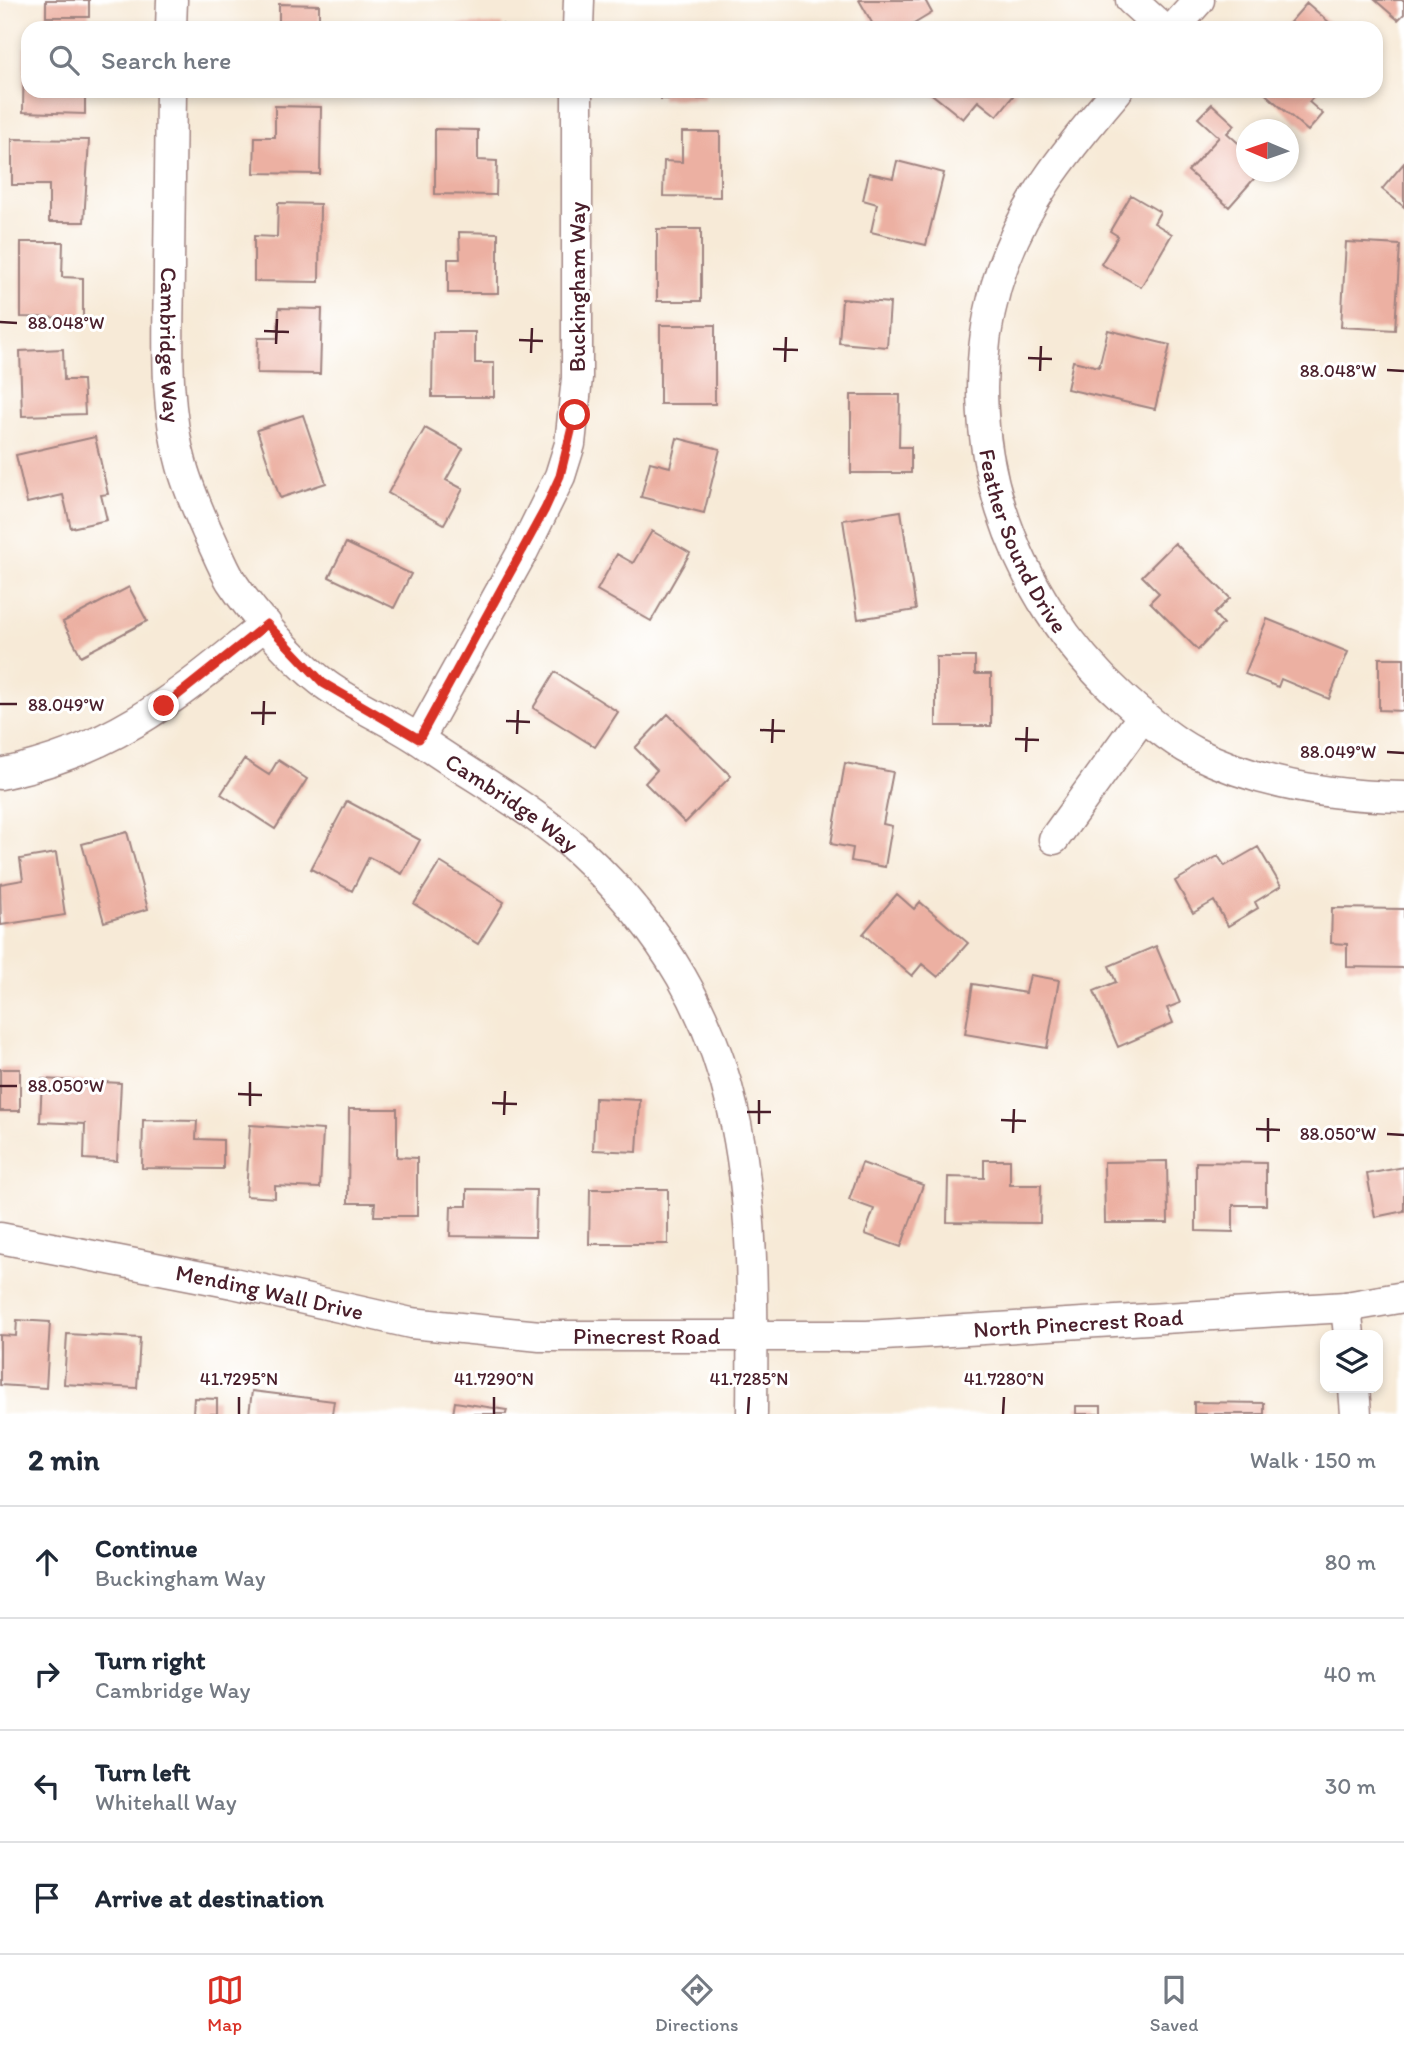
<!DOCTYPE html>
<html lang="en">
<head>
<meta charset="utf-8">
<style>
  :root { --surface:#fff; --page:#f6f6f7; --text:#1f2937; --muted:#747a83; --line:#e0e1e3; --accent:#d93025 }
  body { margin:0; font-family:Itim,sans-serif; background:var(--page); color:var(--text) }
  .controls { position:absolute; right:21px; bottom:21px; display:grid; overflow:hidden; border-radius:14px; box-shadow:0 4px 10px #0003 }
  .controls button { width:63px; height:63px; display:grid; place-items:center; padding:0; border:0; border-bottom:2px solid var(--line); background:var(--surface); color:var(--text); font:35px sans-serif }
  .compass { position:absolute; left:1236px; top:119px; width:63px; height:63px; border-radius:50%; background:var(--surface); box-shadow:0 4px 10px #0003; rotate:272deg }
  .stop { position:absolute; width:21px; height:21px; margin:-16px; border:5px solid #d93025; border-radius:50%; background:#fff }
  .stop.end { background:#d93025; border-color:#fff; box-shadow:0 2px 7px #0008 }
  .list { margin:0; padding:0; list-style:none }
  h2 { display:flex; justify-content:space-between; align-items:center; height:91px; margin:0; padding:0 28px; font-size:30px }
  h2 small { font-size:23px; font-weight:400; color:var(--muted) }
  .list li { display:grid; grid-template-columns:46px 1fr auto; gap:21px; align-items:center; box-sizing:border-box; height:112px; padding:0 28px; border-top:2px solid var(--line) }
  .list b { display:block; font-size:26px; white-space:nowrap }
  .list p { margin:0; font-size:23px; white-space:nowrap; color:var(--muted) }
  .list em { font-size:23px; font-style:normal; color:var(--muted) }
  .icon { flex:none; width:38px; height:38px; fill:none; stroke:currentColor; stroke-width:2; stroke-linecap:round; stroke-linejoin:round }
  .map { position:relative; flex:none; width:1404px; height:1414px; overflow:hidden }
  .search { position:absolute; background:var(--surface); box-shadow:0 4px 10px #0003; left:21px; right:21px; top:21px; height:77px; display:flex; align-items:center; gap:18px; box-sizing:border-box; padding:0 24px; border-radius:21px; color:var(--muted); font-size:26px }
  .sheet { height:539px; background:var(--surface) }
  nav { display:flex; justify-content:space-around; align-items:center; box-sizing:border-box; height:98px; border-top:2px solid var(--line); background:var(--surface); font-size:19px; color:var(--muted) }
  nav a { display:grid; justify-items:center; gap:4px }
  nav .on { color:var(--accent) }
  .map>svg:first-child { display:block }
  .building { fill:#ecb0a2 }
  .lines { fill:none; stroke-linecap:round; stroke-linejoin:round }
  .minor-casing { stroke:#a08481; stroke-width:33 }
  .minor { stroke:#fff; stroke-width:30 }
  .route { stroke:#d93025; stroke-width:9 }
  .ticks { fill:none; stroke:#4a1f2b; stroke-width:2.5 }
  .labels { text-anchor:middle; stroke-width:6; stroke-linejoin:round; paint-order:stroke }
  .street-label { font-size:23px; fill:#4a1f2b; stroke:#fff }
  .ticks-label { font-size:18px; text-anchor:middle; fill:#4a1f2b; stroke:#fff; stroke-width:6; stroke-linejoin:round; paint-order:stroke }
</style>
</head>
<body>
<div class="map">
<svg width="1404" height="1414" viewBox="0 0 1404 1414">
  <rect width="100%" height="100%" fill="#fff"/>
  <filter id="ink" filterUnits="userSpaceOnUse"><feTurbulence type="fractalNoise" baseFrequency=".0143" numOctaves="2"/><feDisplacementMap in="SourceGraphic" scale="14" xChannelSelector="R" yChannelSelector="G"/><feConvolveMatrix kernelMatrix="1 2 1 2 8 2 1 2 1" color-interpolation-filters="sRGB"/></filter>
  <filter id="wash" filterUnits="userSpaceOnUse"><feTurbulence type="fractalNoise" baseFrequency=".00686" numOctaves="4" result="noise"/><feDisplacementMap in="SourceGraphic" scale="28" xChannelSelector="R" yChannelSelector="G"/><feGaussianBlur stdDeviation="1.57" result="paint"/><feColorMatrix in="noise" values="0 0 0 0 0 0 0 0 0 0 0 0 0 0 0 0 0 1.4 0 .05"/><feComposite in="paint" operator="in"/></filter>
  <g filter="url(#wash)">
    <rect width="100%" height="100%" fill="#f7ead7"/>
    <g id="blocks">
      <path class="building" d="M 46,0 L 89,0 L 89,17 L 46,17 Z
        M 859,0 L 925,0 L 932,13 L 907,28 L 875,28 Z
        M 1375,0 L 1404,0 L 1404,14 L 1398,20 Z
        M 1307,3 L 1330,23 L 1326,28 L 1285,28 Z
        M 279,4 L 319,5 L 319,28 L 279,28 Z
        M 459,24 L 502,24 L 502,28 L 459,28 Z
        M 24,47 L 28,47 L 28,91 L 85,91 L 85,114 L 23,112 Z
        M 459,91 L 502,91 L 502,96 L 459,96 Z
        M 661,91 L 705,91 L 705,99 L 661,99 Z
        M 928,91 L 1017,91 L 997,116 L 978,101 L 963,119 Z
        M 1262,91 L 1319,91 L 1309,102 L 1323,114 L 1308,131 Z
        M 1212,104 L 1235,125 L 1227,133 L 1246,150 L 1246,172 L 1260,172 L 1229,207 L 1188,171 L 1219,137 L 1198,118 Z
        M 275,106 L 321,107 L 320,174 L 254,173 L 255,137 L 275,137 Z
        M 435,129 L 478,130 L 478,160 L 497,161 L 496,195 L 435,194 Z
        M 682,132 L 720,132 L 720,197 L 663,196 L 664,161 L 682,162 Z
        M 12,139 L 89,140 L 84,222 L 49,222 L 49,185 L 12,185 Z
        M 897,161 L 944,173 L 926,245 L 871,232 L 877,204 L 863,200 L 869,173 L 893,178 Z
        M 1404,163 L 1404,207 L 1382,189 Z
        M 1131,195 L 1160,212 L 1154,223 L 1172,234 L 1141,287 L 1101,264 L 1118,236 L 1110,231 Z
        M 278,203 L 320,204 L 319,282 L 254,281 L 254,236 L 277,237 Z
        M 657,229 L 701,229 L 701,301 L 657,301 Z
        M 459,232 L 498,233 L 498,293 L 448,293 L 448,259 L 460,259 Z
        M 21,242 L 63,242 L 62,277 L 83,278 L 83,318 L 21,317 Z
        M 1346,242 L 1400,245 L 1395,330 L 1341,327 Z
        M 842,299 L 890,303 L 887,347 L 839,343 Z
        M 279,308 L 322,309 L 320,374 L 257,373 L 258,338 L 278,338 Z
        M 660,325 L 715,325 L 715,404 L 660,404 Z
        M 1108,330 L 1170,345 L 1155,409 L 1067,389 L 1073,361 L 1099,367 Z
        M 433,332 L 475,332 L 475,363 L 494,363 L 494,397 L 432,397 Z
        M 63,349 L 64,380 L 83,380 L 85,414 L 22,416 L 20,351 Z
        M 851,395 L 900,395 L 899,447 L 911,447 L 911,473 L 851,473 Z
        M 303,415 L 326,483 L 280,498 L 257,430 Z
        M 425,428 L 463,449 L 446,480 L 463,489 L 444,524 L 388,493 Z
        M 95,437 L 108,494 L 101,495 L 107,520 L 71,528 L 63,495 L 27,503 L 16,455 Z
        M 677,438 L 720,449 L 704,513 L 641,497 L 650,462 L 670,467 Z
        M 901,511 L 916,610 L 858,619 L 843,520 Z
        M 652,531 L 690,553 L 651,621 L 597,590 L 617,554 L 633,563 Z
        M 346,543 L 411,574 L 394,608 L 329,577 Z
        M 1175,543 L 1230,598 L 1214,614 L 1223,624 L 1198,650 L 1150,602 L 1159,593 L 1142,576 Z
        M 129,587 L 147,621 L 81,656 L 63,622 Z
        M 1267,619 L 1348,652 L 1329,699 L 1281,679 L 1278,687 L 1245,674 Z
        M 936,657 L 975,657 L 975,674 L 991,674 L 991,726 L 936,726 Z
        M 1379,658 L 1404,658 L 1404,711 L 1379,710 Z
        M 555,672 L 618,712 L 595,747 L 533,708 Z
        M 668,714 L 731,776 L 685,823 L 645,783 L 657,770 L 635,748 Z
        M 244,759 L 269,775 L 278,760 L 307,779 L 275,829 L 221,794 Z
        M 845,763 L 893,772 L 883,824 L 892,826 L 885,867 L 851,861 L 853,848 L 831,844 Z
        M 347,801 L 420,840 L 402,874 L 369,857 L 352,891 L 311,869 Z
        M 127,832 L 148,909 L 104,922 L 82,844 Z
        M 1258,847 L 1281,886 L 1255,902 L 1258,908 L 1228,926 L 1214,901 L 1193,913 L 1175,881 L 1218,856 L 1225,866 Z
        M 56,853 L 65,915 L 1,925 L 0,884 L 23,880 L 20,859 Z
        M 440,862 L 504,902 L 478,944 L 414,904 Z
        M 897,894 L 914,909 L 920,902 L 968,943 L 938,977 L 922,964 L 912,976 L 863,934 Z
        M 1332,908 L 1404,909 L 1404,968 L 1347,967 L 1347,944 L 1331,943 Z
        M 1156,946 L 1180,1003 L 1167,1008 L 1173,1023 L 1118,1047 L 1094,991 L 1116,982 L 1109,966 Z
        M 1030,975 L 1059,980 L 1047,1048 L 965,1034 L 973,984 L 1026,993 Z
        M 0,1069 L 20,1069 L 20,1111 L 0,1111 Z
        M 42,1079 L 121,1083 L 117,1161 L 84,1159 L 85,1124 L 40,1122 Z
        M 595,1098 L 640,1100 L 637,1152 L 593,1150 Z
        M 349,1109 L 397,1109 L 397,1157 L 417,1158 L 417,1216 L 374,1216 L 375,1203 L 348,1203 Z
        M 143,1120 L 197,1121 L 196,1139 L 223,1140 L 223,1169 L 142,1168 Z
        M 250,1125 L 323,1130 L 320,1188 L 275,1186 L 275,1198 L 246,1196 Z
        M 984,1160 L 1010,1160 L 1010,1185 L 1041,1185 L 1040,1223 L 947,1222 L 948,1177 L 984,1178 Z
        M 1167,1161 L 1168,1223 L 1105,1223 L 1104,1162 Z
        M 1196,1162 L 1266,1163 L 1266,1205 L 1233,1205 L 1233,1232 L 1196,1231 Z
        M 862,1163 L 923,1185 L 901,1247 L 865,1234 L 874,1209 L 849,1200 Z
        M 1404,1167 L 1404,1211 L 1375,1217 L 1367,1174 Z
        M 467,1189 L 536,1190 L 535,1237 L 450,1236 L 451,1206 L 467,1206 Z
        M 590,1189 L 668,1189 L 668,1244 L 589,1244 Z
        M 17,1320 L 50,1322 L 46,1388 L 0,1385 L 0,1335 L 16,1336 Z
        M 67,1334 L 140,1338 L 137,1388 L 64,1384 Z
        M 252,1391 L 334,1401 L 332,1414 L 249,1414 Z
        M 194,1398 L 217,1399 L 217,1414 L 193,1414 Z
        M 455,1402 L 507,1410 L 506,1414 L 453,1414 Z
        M 1194,1402 L 1264,1403 L 1264,1414 L 1194,1414 Z
        M 1076,1406 L 1101,1406 L 1101,1414 L 1076,1414 Z"/>
    </g>
  </g>
  <g filter="url(#ink)">
    <use href="#blocks" fill-opacity="0" stroke="#a08481" stroke-width="2"/>
    <g class="lines">
      <g class="minor-casing">
        <g id="minor">
          <path d="M 1131,0 L 1162,28"/>
          <path d="M 171,28 L 172,0"/>
          <path d="M 578,28 L 579,0"/>
          <path d="M 1174,28 L 1199,0"/>
          <path id="s1" d="M 171,91 C 170,148 170,206 169,263 C 169,329 163,401 182,466 C 188,488 198,510 207,531 C 215,547 222,566 231,581 C 253,614 294,661 326,685 C 358,708 395,722 427,745 C 478,780 534,810 580,852 C 757,1016 754,1191 752,1414"/>
          <path id="s2" d="M 1117,91 C 1065,152 1019,207 996,287 C 954,435 1010,597 1123,698 C 1144,717 1169,739 1194,752 C 1260,785 1331,796 1404,797"/>
          <path d="M 419,739 L 523,551 L 560,476 L 570,444 L 577,378 L 577,91"/>
          <path d="M 0,774 C 117,750 177,696 266,624"/>
          <path d="M 1054,839 L 1143,716"/>
          <path id="s3" d="M 0,1238 L 233,1283 L 411,1323 L 540,1336 L 867,1336 L 1346,1307 L 1404,1297"/>
          <path d="M 1346,1307 L 1349,1335"/>
          <path d="M 1354,1388 L 1356,1414"/>
        </g>
      </g>
      <use href="#minor" class="minor"/>
    </g>
  </g>
  <g class="lines" filter="url(#ink)">
    <path class="route" d="M 164,706 L 267,624 L 323,683 L 419,739 L 545,509 L 560,476 L 575,415"/>
  </g>
  <path class="ticks" d="M 0,322 L 17,323M 264,331 L 289,332M 519,340 L 543,341M 276,344 L 277,319M 773,349 L 798,350M 531,353 L 532,328M 1028,358 L 1052,359M 785,362 L 786,337M 1387,370 L 1404,371M 1040,371 L 1041,346M 0,704 L 17,704M 251,713 L 276,713M 506,721 L 530,722M 263,725 L 264,701M 760,730 L 785,731M 517,734 L 518,710M 1015,739 L 1039,740M 772,743 L 773,719M 1026,752 L 1027,727M 1387,752 L 1404,753M 0,1086 L 17,1086M 238,1094 L 262,1095M 492,1103 L 517,1104M 250,1106 L 250,1082M 747,1112 L 771,1112M 504,1115 L 505,1091M 1001,1120 L 1026,1121M 759,1124 L 759,1100M 1256,1129 L 1280,1130M 1013,1133 L 1014,1109M 1387,1134 L 1404,1135M 1268,1142 L 1268,1118M 239,1414 L 239,1397M 494,1414 L 494,1397M 748,1414 L 749,1397M 1003,1414 L 1004,1397"/>
  <g class="labels">
    <g class="street-label">
      <text transform="translate(577 287) rotate(-90)" y="8">Buckingham Way</text>
      <text dy="8" stroke="none"><textPath href="#s1" startOffset="254">Cambridge Way</textPath></text>
      <text dy="8" stroke="none"><textPath href="#s2" startOffset="495">Feather Sound Drive</textPath></text>
      <text dy="8" stroke="none"><textPath href="#s1" startOffset="863">Cambridge Way</textPath></text>
      <text dy="8" stroke="none"><textPath href="#s3" startOffset="275">Mending Wall Drive</textPath></text>
      <text dy="8" stroke="none"><textPath href="#s3" startOffset="1088">North Pinecrest Road</textPath></text>
      <text dy="8" stroke="none"><textPath href="#s3" startOffset="656">Pinecrest Road</textPath></text>
    </g>
  </g>
  <g class="ticks-label">
    <text x="66" y="329">88.048°W</text>
    <text x="1338" y="377">88.048°W</text>
    <text x="66" y="711">88.049°W</text>
    <text x="1338" y="758">88.049°W</text>
    <text x="66" y="1092">88.050°W</text>
    <text x="1338" y="1140">88.050°W</text>
    <text x="239" y="1385">41.7295°N</text>
    <text x="494" y="1385">41.7290°N</text>
    <text x="749" y="1385">41.7285°N</text>
    <text x="1004" y="1385">41.7280°N</text>
  </g>
</svg>
<div class="controls">
<button><svg class="icon" aria-label="layers" viewBox="0 0 24 24"><path d="M12 4l9 5-9 5-9-5zM3 14l9 5 9-5"/></svg></button>
</div>
<svg class="compass" viewBox="-18 -18 36 36"><path d="M0-13l5 13h-10z" fill="#e53935"/><path d="M0 13l5-13h-10z" fill="#747a83"/></svg>
<div class="stop" style="left:575px;top:415px"></div>
<div class="stop end" style="left:164px;top:706px"></div>
<div class="search"><svg class="icon" aria-label="search" viewBox="0 0 24 24"><circle cx="10" cy="10" r="6"/><path d="M15 15l6 6"/></svg>Search here</div>
</div>
<section class="sheet">
<h2>2 min<small>Walk · 150 m</small></h2>
<ul class="list">
<li><svg class="icon" aria-label="ahead" viewBox="0 0 24 24"><path d="M12 20V5M6 11l6-6 6 6"/></svg><div><b>Continue</b><p>Buckingham Way</p></div><em>80 m</em></li>
<li><svg class="icon" aria-label="right" viewBox="0 0 24 24"><path d="M7 20v-9h11M14 6l5 5-5 5"/></svg><div><b>Turn right</b><p>Cambridge Way</p></div><em>40 m</em></li>
<li><svg class="icon" aria-label="left" viewBox="0 0 24 24"><path d="M17 20v-9H6M10 6l-5 5 5 5"/></svg><div><b>Turn left</b><p>Whitehall Way</p></div><em>30 m</em></li>
<li><svg class="icon" aria-label="arrive" viewBox="0 0 24 24"><path d="M6 21V4h12l-3 4 3 4H6"/></svg><div><b>Arrive at destination</b></div></li>
</ul>
</section>
<nav>
<a class="on"><svg class="icon" aria-label="map" viewBox="0 0 24 24"><path d="M3 6l6-2 6 2 6-2v14l-6 2-6-2-6 2zM9 4v14M15 6v14"/></svg>Map</a>
<a><svg class="icon" aria-label="directions" viewBox="0 0 24 24"><path d="M12 3l9 9-9 9-9-9zM9 14v-3h6M13 9l2 2-2 2"/></svg>Directions</a>
<a><svg class="icon" aria-label="saved" viewBox="0 0 24 24"><path d="M7 4h10v16l-5-4-5 4z"/></svg>Saved</a>
</nav>
</body>
</html>
